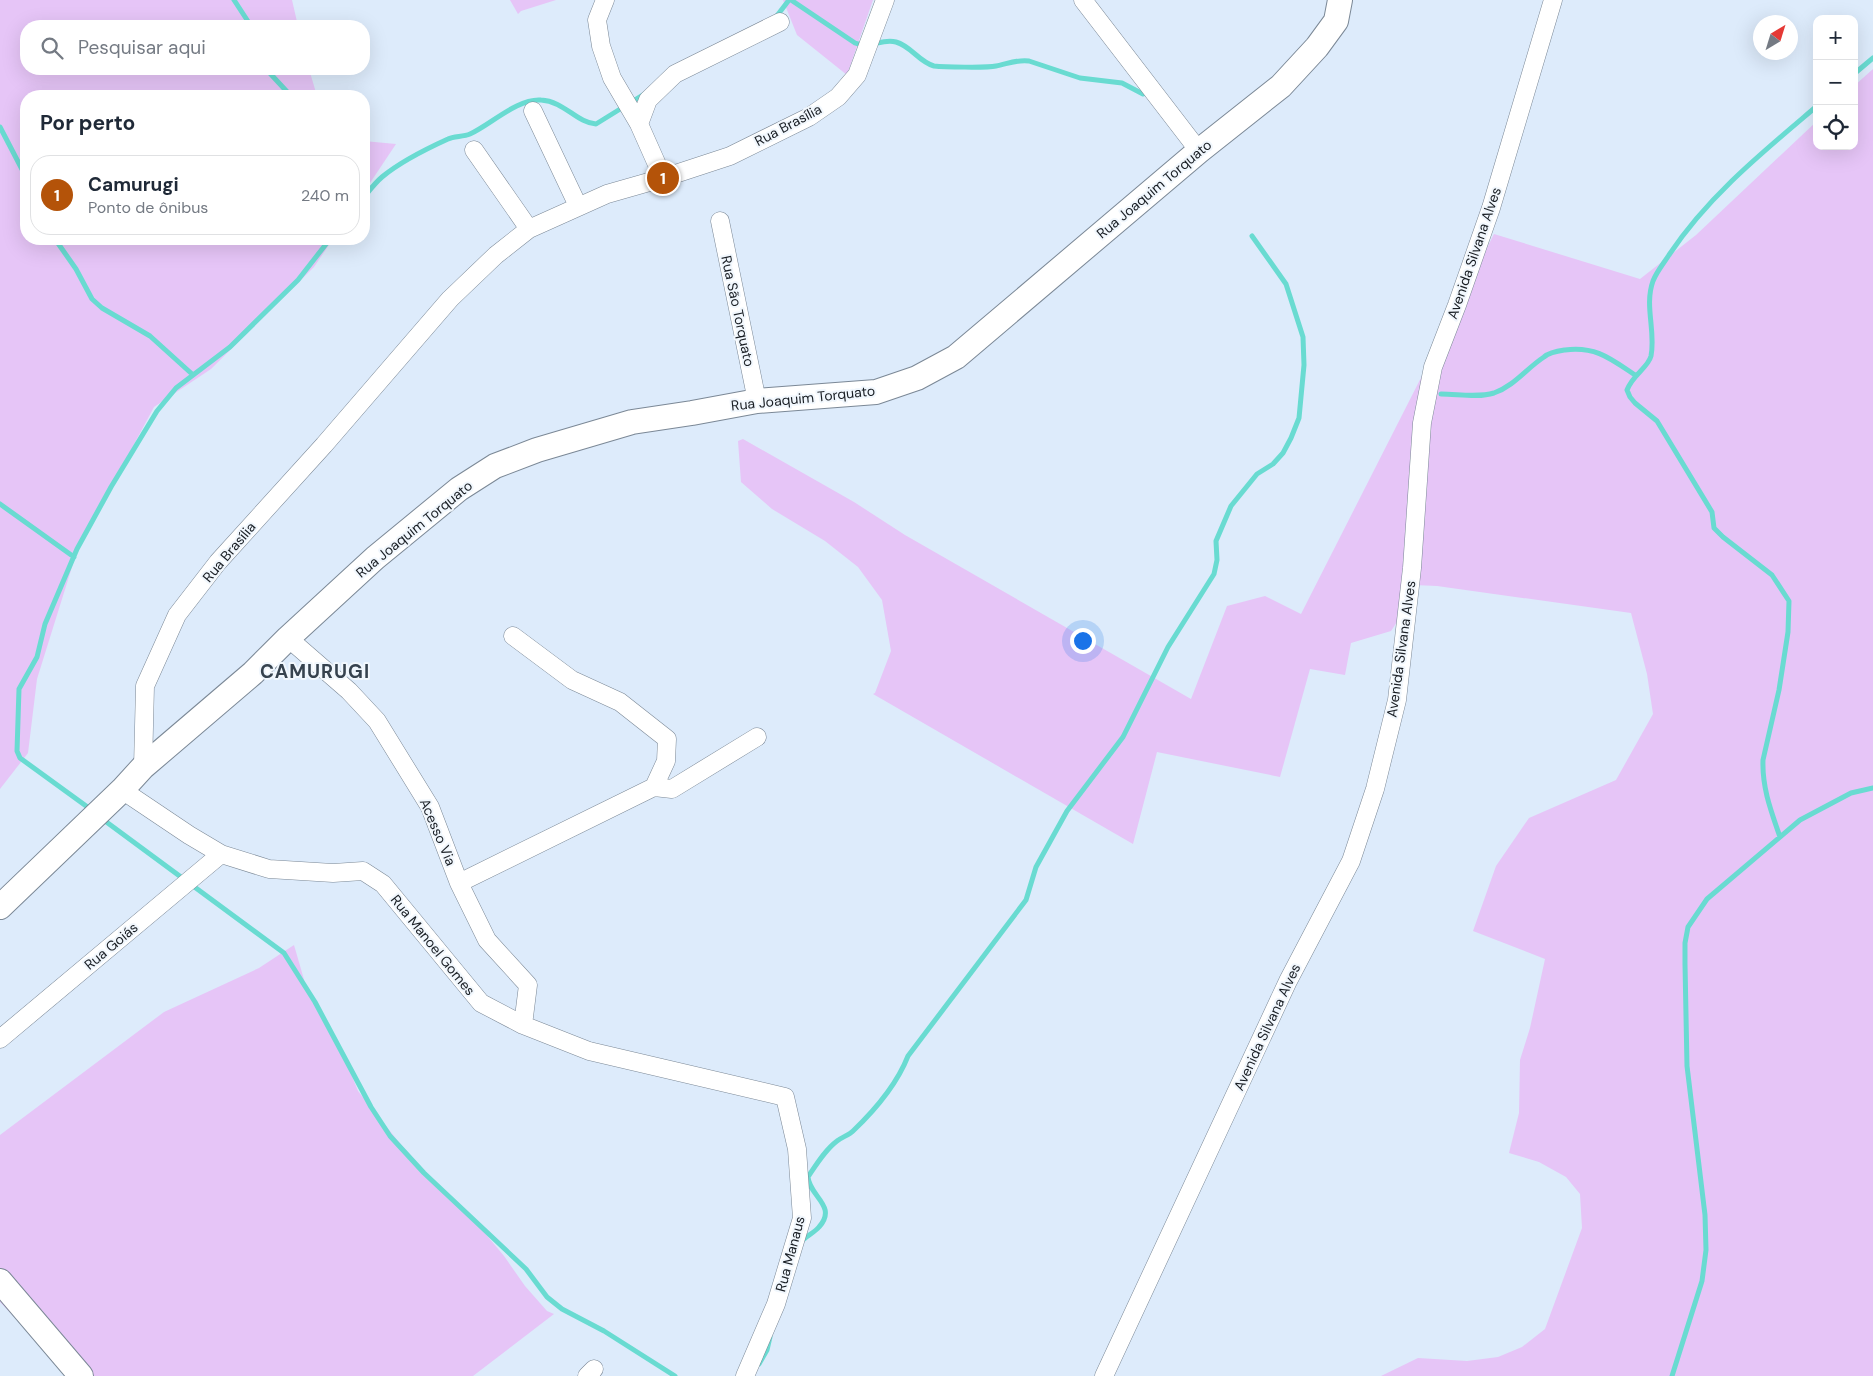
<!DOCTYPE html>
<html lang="pt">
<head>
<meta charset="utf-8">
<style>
  :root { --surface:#fff; --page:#f6f6f7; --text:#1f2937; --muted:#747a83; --line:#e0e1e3; --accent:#b45309 }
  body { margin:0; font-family:"DM Sans",sans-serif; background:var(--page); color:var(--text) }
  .controls { position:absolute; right:15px; top:15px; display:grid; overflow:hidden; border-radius:10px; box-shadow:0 5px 20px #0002 }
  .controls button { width:45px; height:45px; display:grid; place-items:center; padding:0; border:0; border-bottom:1px solid var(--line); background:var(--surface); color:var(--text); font:25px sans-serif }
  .compass { position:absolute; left:1753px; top:15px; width:45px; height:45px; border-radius:50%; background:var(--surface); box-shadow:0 5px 20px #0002; rotate:38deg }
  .you { position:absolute; left:1082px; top:640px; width:18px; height:18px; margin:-12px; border:4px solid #fff; border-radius:50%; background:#1a73e8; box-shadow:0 0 0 8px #1a73e833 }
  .badge { display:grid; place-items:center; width:32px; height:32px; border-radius:50%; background:var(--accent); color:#fff; font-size:16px; font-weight:700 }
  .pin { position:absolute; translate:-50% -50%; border:2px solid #fff; box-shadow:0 1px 5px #0006 }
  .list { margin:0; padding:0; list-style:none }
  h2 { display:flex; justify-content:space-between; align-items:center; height:65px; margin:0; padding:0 20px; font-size:21px }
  h2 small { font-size:16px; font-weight:400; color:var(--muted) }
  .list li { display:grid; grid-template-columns:32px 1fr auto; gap:15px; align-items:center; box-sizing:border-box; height:80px; margin:0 10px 10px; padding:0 10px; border:1px solid var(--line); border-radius:20px }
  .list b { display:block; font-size:19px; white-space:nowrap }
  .list p { margin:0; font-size:16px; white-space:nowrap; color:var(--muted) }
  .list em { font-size:16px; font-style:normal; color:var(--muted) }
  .icon { flex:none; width:28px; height:28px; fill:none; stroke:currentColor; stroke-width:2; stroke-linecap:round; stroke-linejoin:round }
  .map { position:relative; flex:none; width:1873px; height:1376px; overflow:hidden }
  .search { position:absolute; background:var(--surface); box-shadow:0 5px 20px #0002; left:20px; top:20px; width:350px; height:55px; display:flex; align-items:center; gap:12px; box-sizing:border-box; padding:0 18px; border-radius:20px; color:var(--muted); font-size:19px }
  .panel { position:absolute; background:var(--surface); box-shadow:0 5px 20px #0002; left:20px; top:90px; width:350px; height:155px; border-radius:20px }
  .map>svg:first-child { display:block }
  .green { fill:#e6c5f7 }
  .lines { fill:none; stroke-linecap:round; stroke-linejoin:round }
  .stream { stroke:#69dbd1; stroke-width:5 }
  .street-casing { stroke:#7b8896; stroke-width:19 }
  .secondary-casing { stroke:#7b8896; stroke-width:26 }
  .street { stroke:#fff; stroke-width:18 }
  .secondary { stroke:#fff; stroke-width:24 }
  .labels { text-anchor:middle; stroke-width:4; stroke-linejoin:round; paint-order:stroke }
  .street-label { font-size:14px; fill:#181d23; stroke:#f1f7fd }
  .district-label { font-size:19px; font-weight:bold; letter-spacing:1px; fill:#36424e; stroke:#f1f7fd }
</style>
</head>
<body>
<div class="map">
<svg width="1873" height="1376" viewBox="0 0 1873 1376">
  <rect width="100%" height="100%" fill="#ddebfb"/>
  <path class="green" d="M 0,0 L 292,0 L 298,26 L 26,26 L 26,69 L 309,69 L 317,96 L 26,96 L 26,239 L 333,239 L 314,267 L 211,369 L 154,407 L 77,551 L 37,679 L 28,753 L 0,789 Z
    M 510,0 L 556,0 L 521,11 L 518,14 Z
    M 783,0 L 873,0 L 847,75 L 797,35 Z
    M 1873,69 L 1873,1376 L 1381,1376 L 1418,1358 L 1467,1361 L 1498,1357 L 1522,1347 L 1545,1329 L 1582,1228 L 1580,1194 L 1566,1177 L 1539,1162 L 1509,1153 L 1519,1113 L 1520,1060 L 1530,1028 L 1545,959 L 1473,931 L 1496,866 L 1529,818 L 1616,780 L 1653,714 L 1647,674 L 1631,613 L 1437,586 L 1414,585 L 1397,622 L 1391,631 L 1351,643 L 1345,675 L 1310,669 L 1280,777 L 1157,752 L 1133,844 L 873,694 L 875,693 L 891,651 L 882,600 L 858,567 L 825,541 L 772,509 L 741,482 L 738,441 L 743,439 L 854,502 L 905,535 L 1191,699 L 1227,606 L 1265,596 L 1301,614 L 1494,234 L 1640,279 L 1696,235 L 1817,121 L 1817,146 L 1854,146 L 1854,86 Z
    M 364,141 L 396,144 L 364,192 Z
    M 294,945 L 305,983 L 345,1059 L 358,1091 L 398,1141 L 438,1186 L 469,1214 L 504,1256 L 525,1286 L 547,1311 L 554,1314 L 473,1376 L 70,1376 L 0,1302 L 0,1135 L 164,1012 L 259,968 Z"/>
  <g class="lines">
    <path class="stream" d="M 234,0 L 251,26
      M 791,0 L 855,43 C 870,49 882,38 896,42 C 911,46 919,62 934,66 C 943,67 987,68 996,66 C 1007,64 1018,59 1029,61 L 1080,78 L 1122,83 L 1143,94
      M 776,17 L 789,0
      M 266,69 L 291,96
      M 1854,74 L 1873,58
      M 0,127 L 26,177
      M 364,197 C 369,191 375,183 382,177 C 400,162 426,149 448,139 C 454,136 463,137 470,134 C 490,125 518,98 541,100 C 564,101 577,123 596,124 L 646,93
      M 55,239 L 76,269 L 92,299 L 102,308 L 150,336 L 192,374
      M 1441,394 C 1458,394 1478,398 1494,393 C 1514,386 1527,368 1544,357 C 1550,352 1558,351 1565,350 C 1596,346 1611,359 1635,375
      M 0,504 L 74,557
      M 93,811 L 20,758 L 17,751 L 19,689 L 37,657 L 45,624 L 77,549 L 111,487 L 157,411 L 176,388 L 230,347 L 298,280 L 330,239
      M 101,818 L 284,953 L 315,1002 L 371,1107 L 390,1136 L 424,1173 L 526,1269 L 547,1297 L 562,1309 L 604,1331 L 675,1376
      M 1780,837 C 1771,811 1762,788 1763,760 L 1779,690 L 1788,632 L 1789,601 L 1772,575 L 1723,537 L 1714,528 L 1712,512 L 1657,421 L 1635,403 L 1630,397 L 1627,390 C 1633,374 1648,368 1651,356 C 1656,331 1644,306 1653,281 C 1657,271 1664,263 1669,255 C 1708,196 1764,151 1817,106
      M 801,1242 C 806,1236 814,1233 819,1227 C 838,1206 809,1196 808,1177 C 816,1165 825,1150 837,1141 C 842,1137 849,1135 853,1131 C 875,1110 897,1084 908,1056 L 1026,900 L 1036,867 L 1067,811 L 1123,737 L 1168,647 L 1214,574 L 1217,560 L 1216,541 L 1231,506 L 1257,474 L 1273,464 L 1283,453 L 1291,438 L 1299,418 L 1304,365 L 1303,337 L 1286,284 L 1252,236
      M 759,1364 L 767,1350 L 770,1337
      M 1672,1376 L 1702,1281 L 1706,1250 L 1705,1215 L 1687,1066 L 1685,964 L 1685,943 L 1688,927 L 1707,899 L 1800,820 L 1851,793 L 1873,788"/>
    <g class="street-casing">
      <path id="street" d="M 605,0 L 597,20 L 601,46 L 612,78 L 639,124 L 663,178
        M 1083,0 L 1199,151
        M 533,111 L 578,206
        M 639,124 L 648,100 L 675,74 L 780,22
        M 474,150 L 529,229
        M 720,221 L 757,401
        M 513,636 L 572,680 L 620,702 L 667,739 L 666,761 L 654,787
        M 288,638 L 349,691 L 377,721 L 430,807 L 459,883 L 487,940 L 528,985 L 523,1025
        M 143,767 L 145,686 L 177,615 L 218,562 L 324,445 L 450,299 L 496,255 L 529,229 L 607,194 L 663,178 L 730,156 L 809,117 L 838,97 L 857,75 L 885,0
        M 122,790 L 189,835 L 221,854 L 269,869 L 333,873 L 363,871 L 383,884 L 481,1003 L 523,1025 L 589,1051 L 785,1097 L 797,1149 L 802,1218 L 776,1304 L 745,1376
        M 459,883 L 654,787 L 672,789 L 757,737
        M 0,1039 L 221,854
        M 587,1376 L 594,1369
        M 1104,1376 L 1288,981 L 1351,861 L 1375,789 L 1397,700 L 1412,568 L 1422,423 L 1433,367 L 1457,305 L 1491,208 L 1553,0"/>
    </g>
    <g class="secondary-casing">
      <path id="secondary" d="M 0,907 L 122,790 L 143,767 L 253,673 L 288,638 L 375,558 L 459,489 L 495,466 L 537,450 L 632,422 L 692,413 L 757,401 L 876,392 L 917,378 L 956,357 L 1199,151 L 1281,86 L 1317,47 L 1336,21 L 1340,0
        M 0,1281 L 81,1376"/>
    </g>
    <use href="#street" class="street"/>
    <use href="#secondary" class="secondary"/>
  </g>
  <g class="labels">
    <g class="street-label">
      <text transform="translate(788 125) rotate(-28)" y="5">Rua Brasília</text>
      <text transform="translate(1154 189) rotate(-40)" y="5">Rua Joaquim Torquato</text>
      <text transform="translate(1474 253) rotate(-71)" y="5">Avenida Silvana Alves</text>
      <text transform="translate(738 311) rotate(78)" y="5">Rua São Torquato</text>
      <text transform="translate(803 398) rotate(-6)" y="5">Rua Joaquim Torquato</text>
      <text transform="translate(414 529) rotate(-39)" y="5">Rua Joaquim Torquato</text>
      <text transform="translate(229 552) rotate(-50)" y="5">Rua Brasília</text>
      <text transform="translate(1401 649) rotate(-82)" y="5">Avenida Silvana Alves</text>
      <text transform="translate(438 832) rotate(67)" y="5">Acesso Via</text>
      <text transform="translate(433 945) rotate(51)" y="5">Rua Manoel Gomes</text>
      <text transform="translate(111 946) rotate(-40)" y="5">Rua Goiás</text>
      <text transform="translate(1267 1027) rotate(-65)" y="5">Avenida Silvana Alves</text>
      <text transform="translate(790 1254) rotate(-75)" y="5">Rua Manaus</text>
    </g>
    <g class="district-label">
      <text x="315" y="678">CAMURUGI</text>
    </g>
  </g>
</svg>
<div class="controls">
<button>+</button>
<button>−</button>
<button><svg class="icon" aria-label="locate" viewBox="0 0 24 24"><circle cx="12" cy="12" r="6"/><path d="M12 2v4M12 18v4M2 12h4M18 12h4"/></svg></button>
</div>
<svg class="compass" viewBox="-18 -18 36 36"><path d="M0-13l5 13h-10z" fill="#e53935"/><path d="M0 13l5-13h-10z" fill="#747a83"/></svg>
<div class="you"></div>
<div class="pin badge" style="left:663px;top:178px">1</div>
<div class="search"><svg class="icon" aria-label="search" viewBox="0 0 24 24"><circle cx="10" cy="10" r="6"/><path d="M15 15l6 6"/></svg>Pesquisar aqui</div>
<section class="panel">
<h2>Por perto<small></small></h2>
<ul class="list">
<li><span class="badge">1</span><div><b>Camurugi</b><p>Ponto de ônibus</p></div><em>240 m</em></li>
</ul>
</section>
</div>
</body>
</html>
